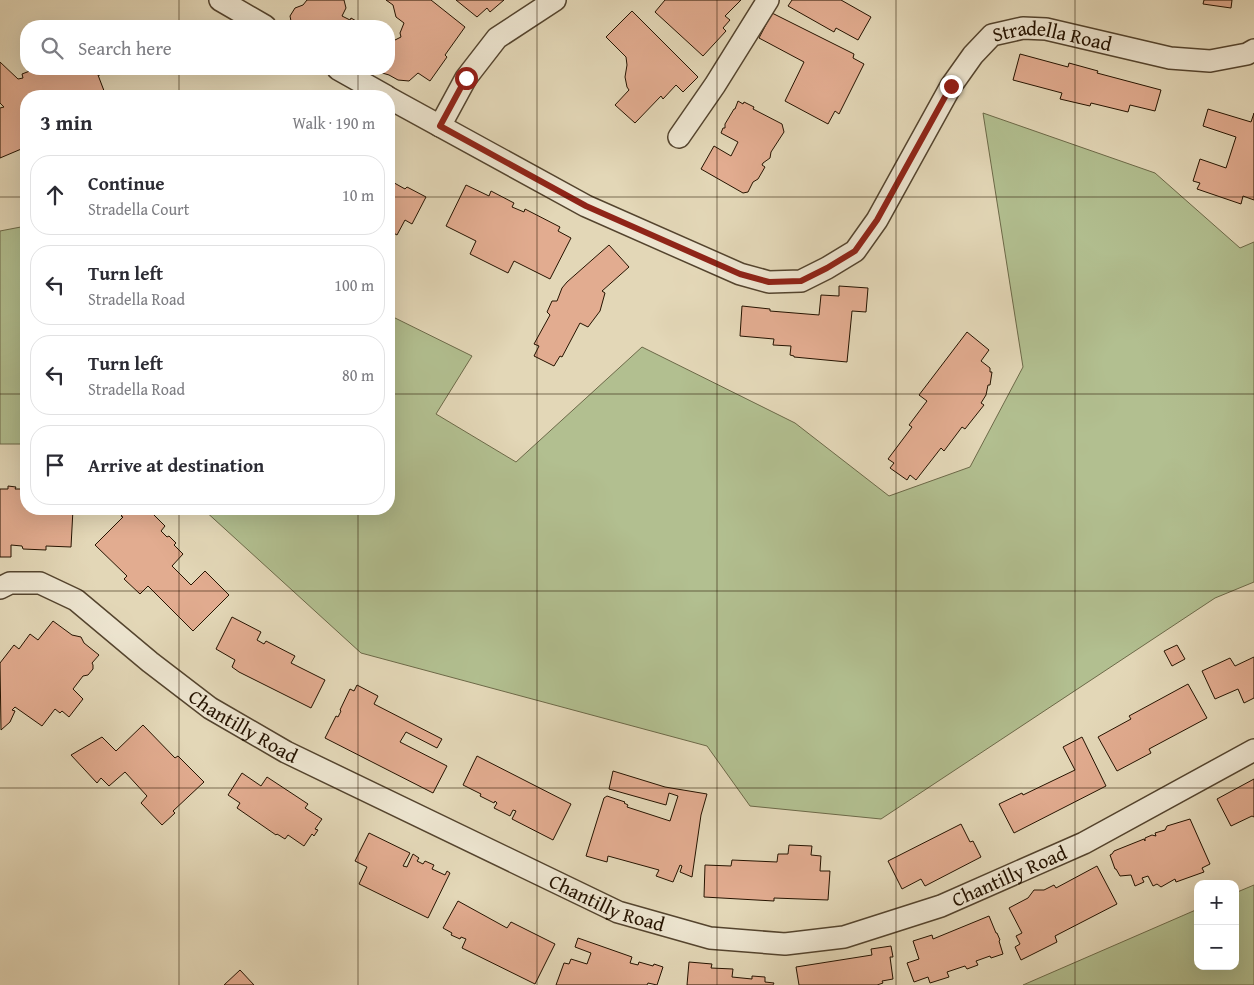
<!DOCTYPE html>
<html lang="en">
<head>
<meta charset="utf-8">
<style>
  :root { --surface:#fff; --page:#f7f7f7; --text:#2b2b33; --muted:#7c7c81; --line:#e1e1e2 }
  body { margin:0; font-family:"Gentium Book Plus",serif; background:var(--page); color:var(--text) }
  .controls { position:absolute; right:15px; bottom:15px; display:grid; overflow:hidden; border-radius:10px; box-shadow:0 5px 20px #0002 }
  .controls button { width:45px; height:45px; display:grid; place-items:center; padding:0; border:0; border-bottom:1px solid var(--line); background:var(--surface); color:var(--text); font:25px sans-serif }
  .stop { position:absolute; width:15px; height:15px; margin:-11px; border:4px solid #8f2418; border-radius:50%; background:#fff }
  .stop.end { background:#8f2418; border-color:#fff; box-shadow:0 1px 5px #0008 }
  .list { margin:0; padding:0; list-style:none }
  h2 { display:flex; justify-content:space-between; align-items:center; height:65px; margin:0; padding:0 20px; font-size:21px }
  h2 small { font-size:16px; font-weight:400; color:var(--muted) }
  .list li { display:grid; grid-template-columns:32px 1fr auto; gap:15px; align-items:center; box-sizing:border-box; height:80px; margin:0 10px 10px; padding:0 10px; border:1px solid var(--line); border-radius:20px }
  .list b { display:block; font-size:19px; white-space:nowrap }
  .list p { margin:0; font-size:16px; white-space:nowrap; color:var(--muted) }
  .list em { font-size:16px; font-style:normal; color:var(--muted) }
  .icon { flex:none; width:28px; height:28px; fill:none; stroke:currentColor; stroke-width:2; stroke-linecap:round; stroke-linejoin:round }
  .map { position:relative; flex:none; width:1254px; height:985px; overflow:hidden }
  .search { position:absolute; background:var(--surface); box-shadow:0 5px 20px #0002; left:20px; top:20px; width:375px; height:55px; display:flex; align-items:center; gap:12px; box-sizing:border-box; padding:0 18px; border-radius:20px; color:var(--muted); font-size:19px }
  .panel { position:absolute; background:var(--surface); box-shadow:0 5px 20px #0002; left:20px; top:90px; width:375px; height:425px; border-radius:20px }
  .map>svg:first-child { display:block }
  .green { fill:#b2bf90; stroke:#6c6948 }
  .building { fill:#e2ac90; stroke:#251300 }
  .lines { fill:none; stroke-linecap:round; stroke-linejoin:round }
  .minor-casing { stroke:#54442e; stroke-width:24 }
  .minor { stroke:#ede5d0; stroke-width:21 }
  .route { stroke:#8f2418; stroke-width:6 }
  .grid { fill:none; stroke:#251300; stroke-width:1; stroke-opacity:0.55 }
  .labels { text-anchor:middle; stroke-width:4.5; stroke-linejoin:round; paint-order:stroke }
  .street-label { font-size:20px; fill:#251300; stroke:#ede5d0 }
</style>
</head>
<body>
<div class="map">
<svg width="1254" height="985" viewBox="0 0 1254 985">
  <rect width="100%" height="100%" fill="#e3d7b7"/>
  <filter id="stains"><feTurbulence type="fractalNoise" baseFrequency=".004" numOctaves="4"/><feColorMatrix values="0 0 0 0 .2 0 0 0 0 .09 0 0 0 0 .02 0 0 0 .5 -.17"/></filter>
  <radialGradient id="worn" r=".72"><stop offset=".6" stop-color="#630" stop-opacity="0"/><stop offset="1" stop-color="#630" stop-opacity=".3"/></radialGradient>
  <path class="green" d="M 983,113 L 1155,173 L 1240,248 L 1254,242 L 1254,582 L 1215,598 L 881,819 L 750,806 L 707,746 L 361,653 L 203,509 L 389,509 L 389,315 L 472,356 L 436,414 L 516,462 L 642,347 L 795,423 L 889,496 L 970,467 L 1023,367 Z
    M 26,226 L 26,444 L 0,444 L 0,231 Z
    M 1254,885 L 1254,985 L 1023,985 L 1198,909 L 1198,966 L 1235,966 L 1235,893 Z"/>
  <path class="building" d="M 307,0 L 344,0 L 346,8 L 342,16 L 350,20 L 351,18 L 365,26 L 292,26 L 290,16 L 295,8 L 303,5 Z
    M 386,0 L 431,0 L 465,27 L 445,55 L 447,57 L 430,81 L 418,73 L 409,81 L 398,80 L 389,75 L 379,72 L 376,69 L 389,69 L 389,41 L 391,42 L 401,37 L 400,33 L 404,23 L 396,17 L 393,5 Z
    M 456,0 L 504,0 L 490,12 L 487,8 L 477,17 Z
    M 665,0 L 741,0 L 725,16 L 730,20 L 723,28 L 726,31 L 703,56 L 655,12 Z
    M 792,0 L 841,0 L 871,17 L 858,40 L 836,28 L 834,32 L 788,6 Z
    M 1204,0 L 1232,0 L 1231,8 L 1203,4 Z
    M 632,11 L 698,77 L 683,92 L 676,85 L 663,99 L 661,96 L 635,123 L 615,105 L 629,90 L 627,87 L 625,77 L 627,65 L 626,57 L 606,37 Z
    M 772,13 L 854,54 L 853,58 L 864,64 L 839,114 L 835,111 L 828,124 L 785,101 L 804,62 L 759,38 Z
    M 1020,54 L 1068,67 L 1069,63 L 1098,71 L 1097,73 L 1161,90 L 1155,111 L 1130,105 L 1128,112 L 1091,103 L 1090,106 L 1060,99 L 1062,93 L 1013,80 Z
    M 0,62 L 18,79 L 23,78 L 22,74 L 35,69 L 105,69 L 98,71 L 100,75 L 98,75 L 106,96 L 26,96 L 26,147 L 0,158 L 0,108 L 4,107 L 0,103 Z
    M 318,92 L 327,96 L 316,96 Z
    M 738,101 L 743,104 L 744,102 L 754,107 L 753,109 L 782,124 L 784,132 L 771,152 L 770,158 L 763,163 L 762,165 L 765,167 L 758,179 L 753,182 L 748,192 L 743,193 L 701,169 L 714,146 L 731,156 L 738,142 L 721,133 L 723,128 L 725,128 L 725,124 L 734,109 L 735,109 Z
    M 1208,109 L 1251,122 L 1254,113 L 1254,200 L 1243,196 L 1241,204 L 1197,189 L 1200,183 L 1193,181 L 1200,159 L 1226,168 L 1236,137 L 1203,126 Z
    M 389,180 L 405,189 L 407,187 L 426,197 L 412,224 L 405,220 L 397,235 L 390,231 L 389,233 Z
    M 466,185 L 489,196 L 491,191 L 514,203 L 512,207 L 524,212 L 525,209 L 560,227 L 558,231 L 571,238 L 550,279 L 514,261 L 508,273 L 470,254 L 476,241 L 446,226 Z
    M 609,245 L 629,267 L 602,291 L 605,293 L 600,311 L 588,327 L 580,323 L 562,357 L 560,356 L 554,366 L 534,356 L 539,346 L 534,344 L 550,315 L 547,312 L 552,301 L 557,301 L 562,288 L 567,282 Z
    M 839,286 L 868,288 L 866,312 L 852,311 L 847,362 L 794,357 L 794,356 L 790,355 L 791,346 L 773,345 L 774,339 L 740,336 L 742,306 L 770,309 L 770,311 L 819,315 L 821,295 L 839,296 Z
    M 967,332 L 989,350 L 981,361 L 990,368 L 990,372 L 992,372 L 990,385 L 988,385 L 986,395 L 981,403 L 984,405 L 965,429 L 962,427 L 944,451 L 941,448 L 916,480 L 910,475 L 907,480 L 890,468 L 894,463 L 888,459 L 912,427 L 909,425 L 927,401 L 919,395 Z
    M 8,486 L 16,487 L 15,489 L 26,489 L 26,509 L 73,509 L 71,547 L 46,546 L 46,550 L 23,549 L 22,546 L 11,545 L 11,557 L 0,557 L 0,489 L 8,489 Z
    M 128,509 L 149,510 L 165,526 L 161,531 L 167,537 L 169,536 L 176,543 L 174,545 L 183,554 L 172,566 L 191,585 L 205,571 L 229,595 L 193,631 L 148,586 L 140,594 L 124,579 L 127,576 L 95,545 L 123,517 L 121,516 Z
    M 232,617 L 261,632 L 257,640 L 264,644 L 266,641 L 295,656 L 291,663 L 325,680 L 311,708 L 239,672 L 232,667 L 235,660 L 216,649 Z
    M 53,621 L 72,635 L 81,637 L 84,643 L 99,655 L 92,663 L 93,665 L 93,669 L 88,675 L 83,676 L 73,689 L 83,699 L 69,717 L 62,711 L 60,713 L 55,709 L 42,726 L 15,707 L 12,710 L 15,711 L 10,722 L 1,730 L 0,663 L 14,645 L 19,649 L 30,634 L 38,640 Z
    M 1177,645 L 1185,659 L 1172,666 L 1164,651 Z
    M 1254,657 L 1254,698 L 1244,703 L 1238,689 L 1215,699 L 1202,671 L 1230,658 L 1235,666 Z
    M 1188,684 L 1207,718 L 1149,749 L 1151,753 L 1117,771 L 1098,737 L 1131,719 L 1129,716 Z
    M 357,685 L 378,696 L 374,704 L 442,739 L 437,748 L 406,732 L 400,742 L 447,766 L 433,793 L 325,738 L 336,716 L 338,717 L 341,711 L 340,710 L 350,689 L 354,691 Z
    M 143,725 L 175,758 L 178,756 L 204,782 L 173,811 L 175,813 L 162,825 L 141,803 L 147,796 L 125,772 L 109,786 L 101,778 L 97,783 L 71,755 L 102,737 L 116,751 Z
    M 1082,737 L 1106,786 L 1014,833 L 999,804 L 1022,793 L 1023,795 L 1075,770 L 1063,747 Z
    M 477,756 L 571,804 L 553,840 L 512,819 L 516,811 L 513,810 L 510,816 L 494,808 L 497,803 L 495,801 L 494,803 L 480,796 L 481,794 L 463,785 Z
    M 613,771 L 665,787 L 707,794 L 701,815 L 692,877 L 680,872 L 682,866 L 680,865 L 673,882 L 656,876 L 659,870 L 608,856 L 607,862 L 586,856 L 604,798 L 607,796 L 625,802 L 624,803 L 628,805 L 627,807 L 670,821 L 678,796 L 669,793 L 666,805 L 609,789 Z
    M 242,773 L 261,786 L 267,777 L 308,804 L 305,808 L 322,819 L 315,829 L 318,830 L 314,836 L 312,834 L 304,846 L 288,835 L 285,839 L 277,834 L 276,835 L 237,808 L 240,803 L 228,795 Z
    M 1254,779 L 1254,817 L 1252,816 L 1231,826 L 1217,799 Z
    M 1190,819 L 1210,864 L 1202,868 L 1204,872 L 1176,882 L 1175,879 L 1161,887 L 1157,884 L 1153,886 L 1148,876 L 1142,878 L 1144,882 L 1135,886 L 1131,875 L 1120,876 L 1116,869 L 1115,869 L 1110,855 L 1112,854 L 1114,851 L 1144,839 L 1145,841 L 1145,838 L 1152,835 L 1156,836 L 1155,833 L 1165,830 L 1167,826 Z
    M 961,824 L 970,842 L 973,841 L 981,857 L 925,886 L 921,879 L 902,889 L 888,861 Z
    M 369,833 L 410,853 L 403,866 L 407,867 L 413,854 L 419,858 L 417,861 L 423,864 L 425,861 L 434,865 L 432,869 L 445,875 L 447,871 L 450,873 L 428,918 L 359,884 L 367,867 L 355,861 Z
    M 789,845 L 812,846 L 811,855 L 821,856 L 820,871 L 830,871 L 828,900 L 774,898 L 774,901 L 704,897 L 705,865 L 731,866 L 732,860 L 777,862 L 778,854 L 788,854 Z
    M 1097,866 L 1117,904 L 1055,936 L 1057,942 L 1021,960 L 1015,947 L 1020,944 L 1016,936 L 1022,933 L 1009,908 L 1028,898 L 1034,890 L 1044,890 L 1054,885 L 1056,888 Z
    M 458,901 L 507,928 L 511,922 L 555,944 L 535,984 L 462,948 L 466,939 L 461,937 L 460,939 L 451,935 L 452,933 L 443,928 Z
    M 989,916 L 996,933 L 997,933 L 1000,940 L 999,941 L 1003,954 L 991,958 L 990,956 L 976,961 L 978,965 L 967,969 L 965,966 L 947,972 L 949,977 L 930,983 L 928,977 L 914,982 L 907,963 L 919,959 L 913,941 L 932,935 L 933,939 Z
    M 578,938 L 632,957 L 630,963 L 638,965 L 639,962 L 653,966 L 654,964 L 663,967 L 657,985 L 648,983 L 647,985 L 556,985 L 564,963 L 569,964 L 571,959 L 587,964 L 591,953 L 575,947 Z
    M 891,946 L 893,957 L 890,957 L 893,979 L 882,981 L 883,983 L 877,985 L 799,985 L 796,967 L 872,955 L 871,949 Z
    M 689,962 L 712,964 L 711,968 L 733,969 L 732,977 L 752,979 L 752,976 L 765,977 L 765,982 L 774,983 L 773,985 L 687,985 Z
    M 240,970 L 254,985 L 224,985 Z"/>
  <g class="lines">
    <g class="minor-casing">
      <g id="minor">
        <path d="M 220,0 L 265,26"/>
        <path d="M 338,69 L 386,96"/>
        <path id="s1" d="M 389,98 L 586,206 L 740,274 L 769,282 L 801,281 L 827,268 L 855,251 L 877,220 L 951,86 L 973,55 L 992,35 L 1023,28 L 1046,29 L 1170,58 L 1210,61 L 1247,54 L 1254,50"/>
        <path d="M 440,126 L 466,78 L 497,38 L 555,0"/>
        <path d="M 679,137 L 715,85 L 768,0"/>
        <path id="s2" d="M 0,588 L 10,583 L 40,583 L 76,600 L 150,662 L 210,708 L 286,752 L 618,912 L 710,938 L 785,944 L 844,937 L 941,906 L 1084,843 L 1254,750"/>
      </g>
    </g>
    <use href="#minor" class="minor"/>
  </g>
  <g class="lines">
    <path class="route" d="M 466,78 L 440,126 L 586,206 L 740,274 L 769,282 L 801,281 L 827,268 L 855,251 L 877,220 L 951,86"/>
  </g>
  <path class="grid" d="M 179,0 L 179,26M 358,0 L 358,26M 537,0 L 537,985M 717,0 L 717,985M 896,0 L 896,985M 1075,0 L 1075,985M 179,69 L 179,96M 358,69 L 358,96M 0,197 L 26,197M 389,197 L 1254,197M 0,394 L 26,394M 389,394 L 1254,394M 179,509 L 179,985M 358,509 L 358,985M 0,591 L 1254,591M 0,788 L 1254,788"/>
  <g class="labels">
    <g class="street-label">
      <text dy="7" stroke="none"><textPath href="#s1" startOffset="835">Stradella Road</textPath></text>
      <text dy="7" stroke="none"><textPath href="#s2" startOffset="291">Chantilly Road</textPath></text>
      <text dy="7" stroke="none"><textPath href="#s2" startOffset="1116">Chantilly Road</textPath></text>
      <text dy="7" stroke="none"><textPath href="#s2" startOffset="696">Chantilly Road</textPath></text>
    </g>
  </g>
  <rect width="100%" height="100%" filter="url(#stains)"/>
  <rect width="100%" height="100%" fill="url(#worn)"/>
</svg>
<div class="controls">
<button>+</button>
<button>−</button>
</div>
<div class="stop" style="left:466px;top:78px"></div>
<div class="stop end" style="left:951px;top:86px"></div>
<div class="search"><svg class="icon" aria-label="search" viewBox="0 0 24 24"><circle cx="10" cy="10" r="6"/><path d="M15 15l6 6"/></svg>Search here</div>
<section class="panel">
<h2>3 min<small>Walk · 190 m</small></h2>
<ul class="list">
<li><svg class="icon" aria-label="ahead" viewBox="0 0 24 24"><path d="M12 20V5M6 11l6-6 6 6"/></svg><div><b>Continue</b><p>Stradella Court</p></div><em>10 m</em></li>
<li><svg class="icon" aria-label="left" viewBox="0 0 24 24"><path d="M17 20v-9H6M10 6l-5 5 5 5"/></svg><div><b>Turn left</b><p>Stradella Road</p></div><em>100 m</em></li>
<li><svg class="icon" aria-label="left" viewBox="0 0 24 24"><path d="M17 20v-9H6M10 6l-5 5 5 5"/></svg><div><b>Turn left</b><p>Stradella Road</p></div><em>80 m</em></li>
<li><svg class="icon" aria-label="arrive" viewBox="0 0 24 24"><path d="M6 21V4h12l-3 4 3 4H6"/></svg><div><b>Arrive at destination</b></div></li>
</ul>
</section>
</div>
</body>
</html>
